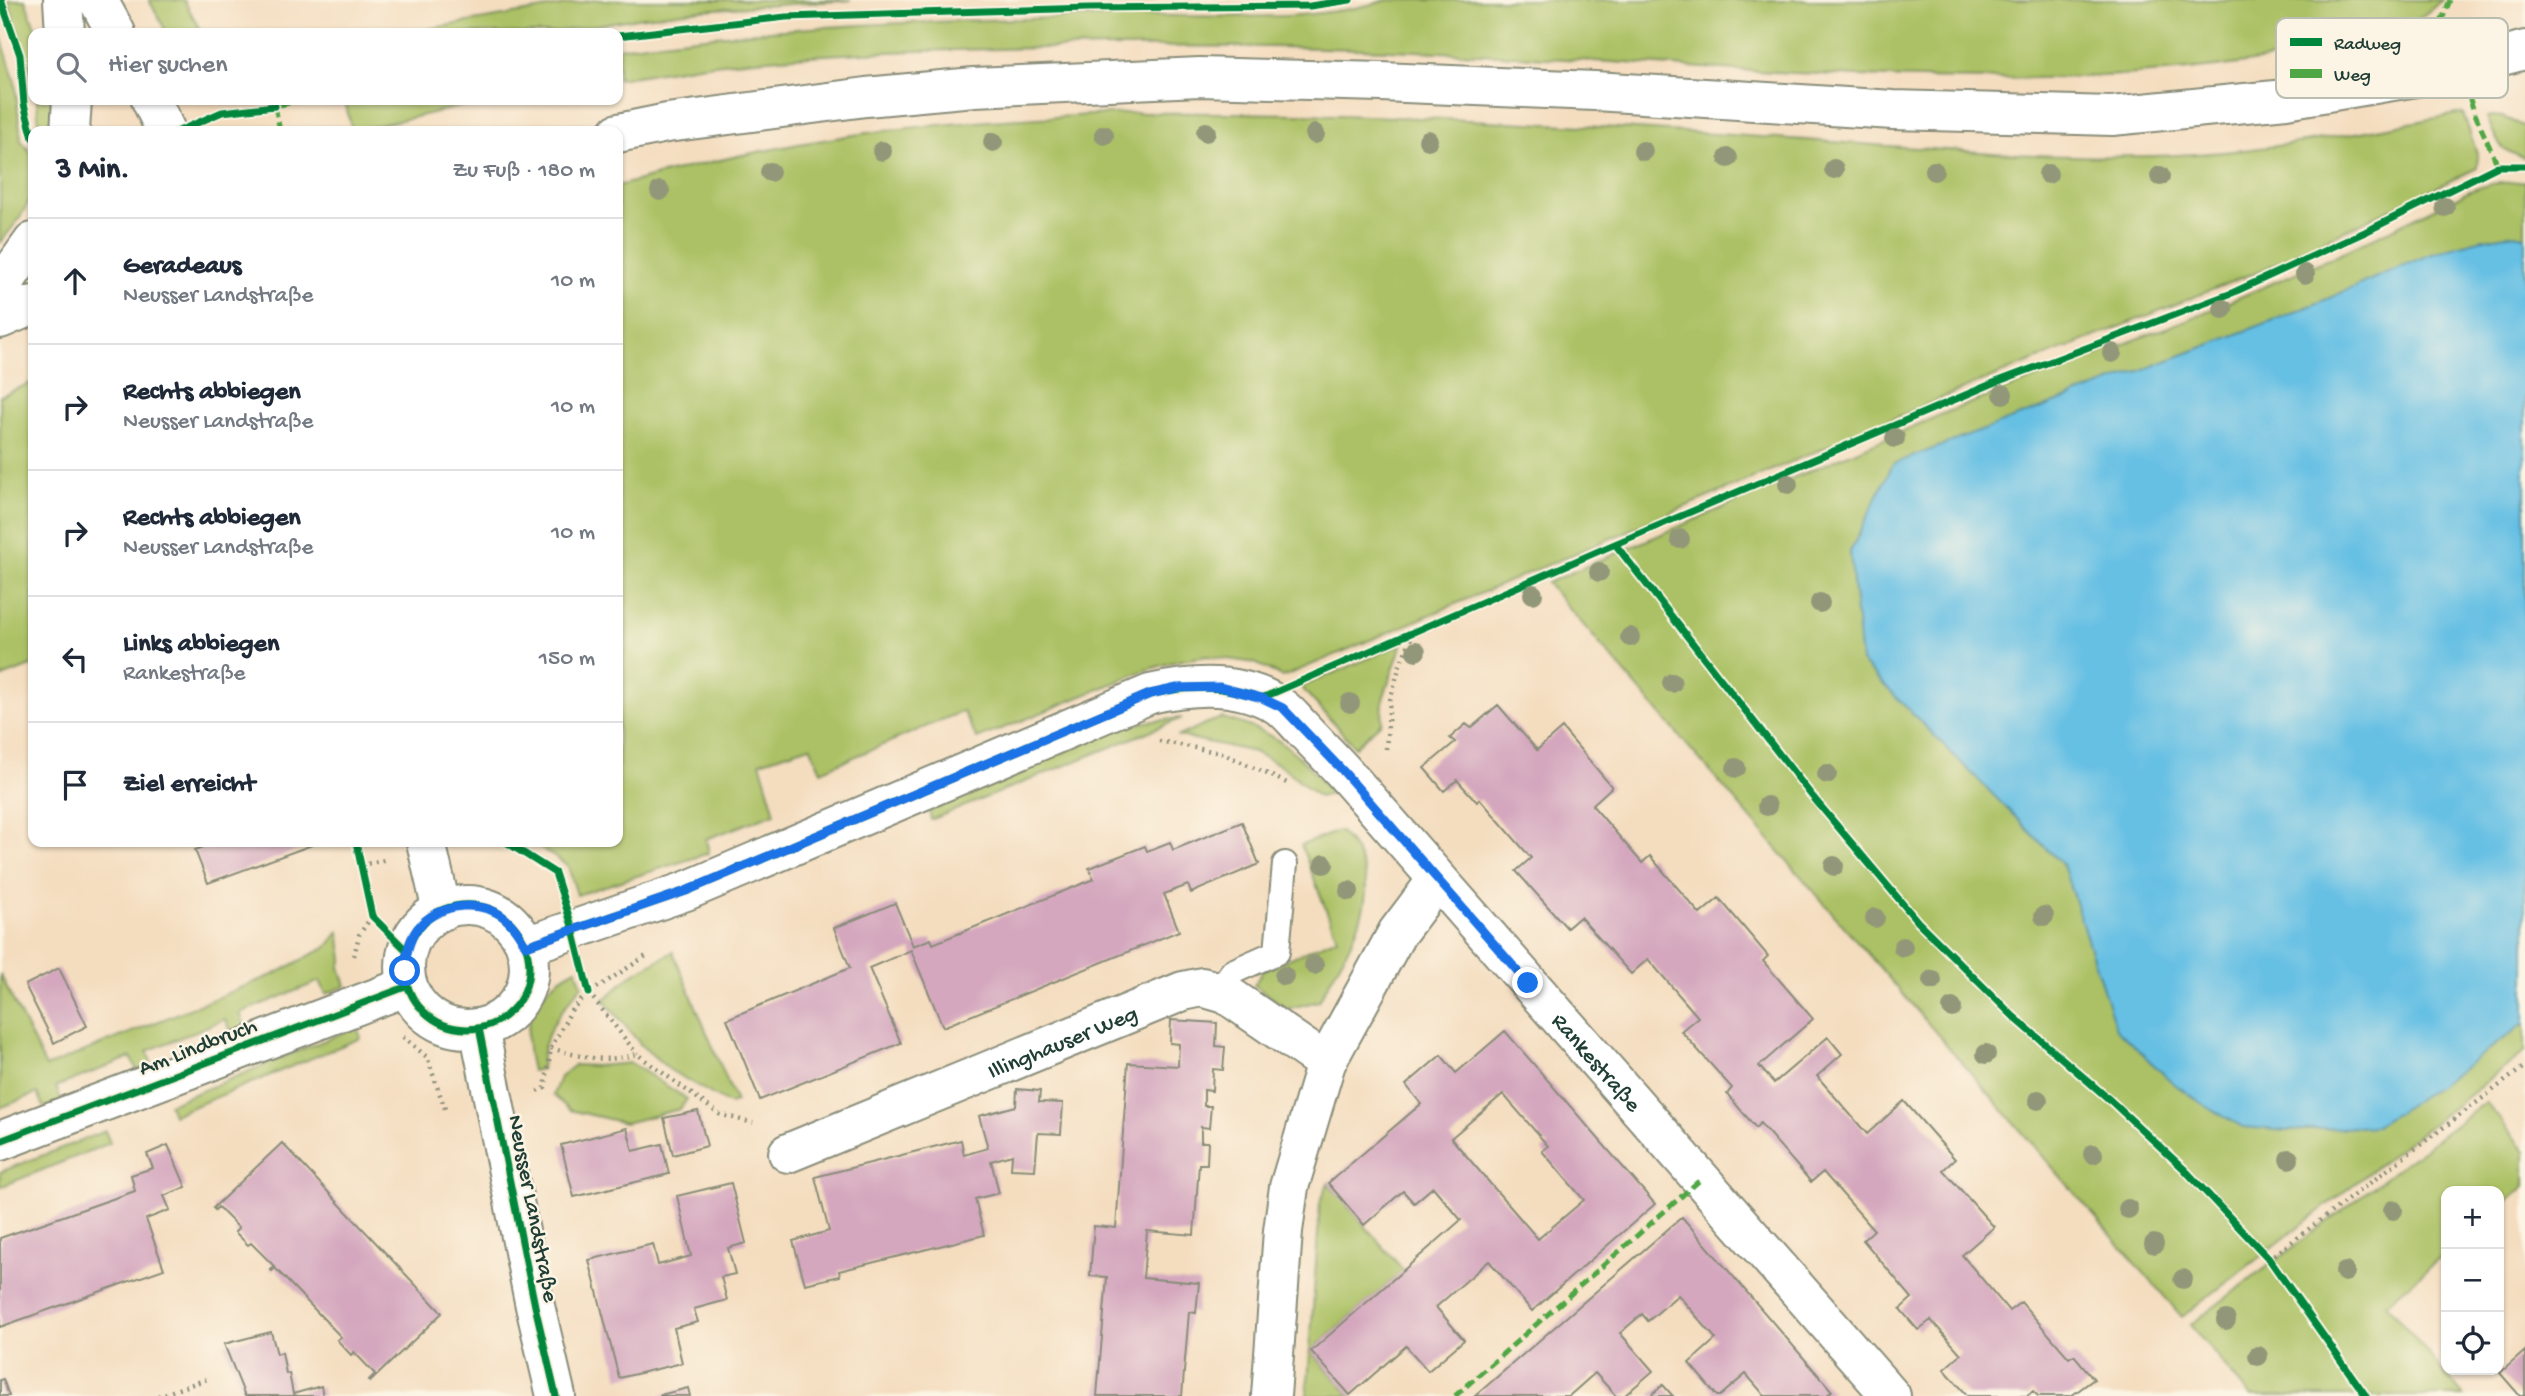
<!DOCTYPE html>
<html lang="de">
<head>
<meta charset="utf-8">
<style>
  :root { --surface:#fff; --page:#f2f2f3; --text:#1f2937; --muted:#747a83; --line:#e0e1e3 }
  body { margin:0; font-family:"Gochi Hand",sans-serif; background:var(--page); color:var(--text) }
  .controls { position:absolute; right:21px; bottom:21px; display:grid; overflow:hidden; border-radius:14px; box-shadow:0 2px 5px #0004 }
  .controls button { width:63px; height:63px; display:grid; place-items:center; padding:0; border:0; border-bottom:2px solid var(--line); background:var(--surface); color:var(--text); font:35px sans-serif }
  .stop { position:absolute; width:21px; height:21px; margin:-16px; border:5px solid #1a73e8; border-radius:50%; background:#fff }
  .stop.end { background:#1a73e8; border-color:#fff; box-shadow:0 2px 7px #0008 }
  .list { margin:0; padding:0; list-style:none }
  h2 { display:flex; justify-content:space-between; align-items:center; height:91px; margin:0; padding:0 28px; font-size:30px }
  h2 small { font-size:23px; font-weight:400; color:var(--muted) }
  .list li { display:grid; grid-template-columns:46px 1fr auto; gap:21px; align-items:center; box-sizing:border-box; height:126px; padding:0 28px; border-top:2px solid var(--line) }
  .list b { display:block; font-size:26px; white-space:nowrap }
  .list p { margin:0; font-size:23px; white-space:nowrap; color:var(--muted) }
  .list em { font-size:23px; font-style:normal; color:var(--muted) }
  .icon { flex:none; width:38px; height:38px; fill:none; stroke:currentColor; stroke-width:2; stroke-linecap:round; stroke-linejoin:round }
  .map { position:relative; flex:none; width:2525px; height:1396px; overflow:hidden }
  .search { position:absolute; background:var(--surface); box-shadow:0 2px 5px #0004; left:28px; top:28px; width:595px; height:77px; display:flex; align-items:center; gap:18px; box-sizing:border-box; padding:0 24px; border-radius:14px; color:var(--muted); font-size:26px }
  .panel { position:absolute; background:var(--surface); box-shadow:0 2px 5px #0004; left:28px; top:126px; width:595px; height:721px; border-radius:14px }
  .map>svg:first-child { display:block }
  .green { fill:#acc165; stroke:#667f4c; stroke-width:2 }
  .water { fill:#66c0e4; stroke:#427e8c; stroke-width:2 }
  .building { fill:#d4a7be; fill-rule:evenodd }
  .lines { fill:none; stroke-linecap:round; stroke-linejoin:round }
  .lane-casing { stroke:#8a8d7a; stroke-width:28 }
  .street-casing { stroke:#8a8d7a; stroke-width:42 }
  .secondary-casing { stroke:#8a8d7a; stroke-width:42 }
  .path { stroke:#8a8d7a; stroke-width:4.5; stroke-dasharray:2 5; stroke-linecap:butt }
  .lane { stroke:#fff; stroke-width:24 }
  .street { stroke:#fff; stroke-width:38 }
  .secondary { stroke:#fff; stroke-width:38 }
  .quiet { stroke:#4fa644; stroke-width:5; stroke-dasharray:10 5; stroke-linecap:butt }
  .cycleway-casing { stroke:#fcf5e5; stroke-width:11 }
  .cycleway { stroke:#00873e; stroke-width:7 }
  .tree { fill:#929779 }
  .route { stroke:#1a73e8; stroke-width:9 }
  .labels { text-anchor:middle; stroke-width:5; stroke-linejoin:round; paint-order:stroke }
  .street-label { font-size:23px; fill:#1f3d34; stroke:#fcf5e5 }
  .key { fill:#fcf5e5; stroke:#babeb0; stroke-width:2 }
  .key-label { font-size:19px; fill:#1f3d34 }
</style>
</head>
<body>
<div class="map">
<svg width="2525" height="1396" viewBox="0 0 2525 1396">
  <rect width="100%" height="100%" fill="#fcf5e5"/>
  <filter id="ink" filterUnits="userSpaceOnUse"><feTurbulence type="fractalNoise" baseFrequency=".0143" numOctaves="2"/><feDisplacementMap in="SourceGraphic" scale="14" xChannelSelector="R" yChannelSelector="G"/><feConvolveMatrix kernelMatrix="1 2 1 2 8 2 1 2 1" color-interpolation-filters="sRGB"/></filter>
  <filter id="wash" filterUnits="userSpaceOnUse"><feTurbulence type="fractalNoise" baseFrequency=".00686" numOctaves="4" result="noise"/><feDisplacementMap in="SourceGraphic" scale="28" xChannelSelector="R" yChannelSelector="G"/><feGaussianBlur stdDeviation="1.57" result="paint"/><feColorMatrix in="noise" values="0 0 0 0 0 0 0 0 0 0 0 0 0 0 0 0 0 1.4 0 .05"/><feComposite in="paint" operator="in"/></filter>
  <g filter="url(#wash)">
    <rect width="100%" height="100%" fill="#f4ddbf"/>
    <path class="green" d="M 8,0 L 25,0 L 37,33 L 33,33 L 33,80 Z
      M 149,0 L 184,0 L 202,33 L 167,33 Z
      M 595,0 L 851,0 L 701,10 L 637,18 L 550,33 L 404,33 Z
      M 1387,0 L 2443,0 L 2417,20 L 2367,30 L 2365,42 C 2299,55 2233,67 2165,72 C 1931,91 1696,65 1461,53 C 1324,46 1186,45 1048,48 C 936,50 824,52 714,64 C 682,68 650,74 618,79 L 618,48 C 788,23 958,21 1130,16 C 1215,14 1304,25 1387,0 Z
      M 0,33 L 15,82 L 21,140 L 33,156 L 33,194 L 19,219 L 0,243 Z
      M 37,100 L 52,100 L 52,131 L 40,131 L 39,129 Z
      M 352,100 L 490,100 L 352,131 L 345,101 Z
      M 1129,113 C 1340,111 1550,123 1761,137 C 1905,146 2052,163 2197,154 C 2286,149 2375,129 2463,113 L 2478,156 L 2477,168 L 2264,269 L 1961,390 L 1283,677 L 1255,663 L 1207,656 L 1177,661 L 1143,671 L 977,739 L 963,711 L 821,771 L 810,746 L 760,762 L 775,813 L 706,839 L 709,853 L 577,895 L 568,866 L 531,842 L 618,842 L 618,186 C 695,164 773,147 853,135 C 944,122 1037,118 1129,113 Z
      M 2492,116 L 2503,117 L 2525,127 L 2525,158 C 2498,150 2496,141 2487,117 Z
      M 2525,181 L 2525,1052 L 2182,1317 L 1547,583 L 1945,413 L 2189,319 L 2340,254 L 2470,191 L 2490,184 Z
      M 33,382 L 33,665 L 0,678 L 0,396 Z
      M 1402,644 L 1383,699 L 1382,722 L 1355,747 L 1301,687 Z
      M 1182,718 L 931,820 L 929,811 L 1114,730 L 1145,722 Z
      M 1222,718 C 1274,731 1300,751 1331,794 L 1319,797 L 1282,766 L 1254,752 L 1179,736 L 1207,723 Z
      M 1339,831 C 1397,886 1348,945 1319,1001 L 1287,1009 L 1254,985 L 1263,970 L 1337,938 L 1301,845 Z
      M 339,932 L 343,959 L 340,967 L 346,986 L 326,994 L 320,981 L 240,1013 L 245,1026 L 231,1032 L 225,1019 L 147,1051 L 152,1065 L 137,1071 L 131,1057 L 56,1087 L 62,1102 L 44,1108 L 37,1093 L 0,1108 L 0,974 L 46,1067 L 275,974 L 328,946 Z
      M 673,952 L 736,1102 L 729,1104 L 670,1070 L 642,1046 L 604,1000 L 630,976 Z
      M 576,969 L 582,985 C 561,1011 541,1034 541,1069 L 532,1071 C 520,1023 530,993 576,969 Z
      M 357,1027 L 361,1038 L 173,1115 L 169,1104 Z
      M 631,1063 L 687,1099 L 680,1109 L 625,1123 L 570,1110 L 553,1095 L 560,1077 L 575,1065 L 595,1066 Z
      M 2486,1102 L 2525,1151 L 2525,1186 L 2499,1208 L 2499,1191 L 2446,1191 L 2446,1253 L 2386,1304 L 2464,1396 L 2250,1396 L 2190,1325 Z
      M 105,1131 L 110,1143 L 0,1187 L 0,1172 Z
      M 1328,1183 L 1404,1271 L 1311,1351 L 1351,1396 L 1307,1396 L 1320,1203 Z"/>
    <path class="water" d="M 2515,234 L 2525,236 L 2525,1023 L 2447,1080 L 2376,1126 L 2287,1131 L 2243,1127 L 2207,1107 L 2173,1083 L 2116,1029 L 2063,865 L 1861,662 L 1850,552 L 1893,464 C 2032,411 2172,360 2310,306 C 2377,279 2442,241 2515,234 Z"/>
    <g id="blocks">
      <path class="building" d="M 1498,705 L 1537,750 L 1562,728 L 1612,787 L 1592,805 L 1642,863 L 1650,856 L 1700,914 L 1719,898 L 1768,956 L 1763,961 L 1813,1019 L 1759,1066 L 1774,1083 L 1828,1037 L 1842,1054 L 1817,1076 L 1867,1134 L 1904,1101 L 1955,1159 L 1943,1170 L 1994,1227 L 1962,1255 L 2009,1311 L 2021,1302 L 2069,1358 L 2074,1355 L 2094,1379 L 2071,1396 L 2038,1396 L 2033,1391 L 2027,1396 L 1968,1396 L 1944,1369 L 1961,1354 L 1931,1320 L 1918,1330 L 1900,1309 L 1912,1298 L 1863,1240 L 1874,1230 L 1823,1172 L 1811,1182 L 1760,1123 L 1756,1128 L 1727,1094 L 1732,1088 L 1681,1031 L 1698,1017 L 1648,959 L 1631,974 L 1580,917 L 1567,928 L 1516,871 L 1531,858 L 1480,799 L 1477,802 L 1457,780 L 1444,791 L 1424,768 L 1455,742 L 1450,738 L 1466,724 L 1471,728 Z
        M 1242,822 L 1259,864 L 1191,893 L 1188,885 L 1164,894 L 1179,931 L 943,1027 L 911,950 L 869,968 L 901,1043 L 760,1100 L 727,1019 L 850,968 L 834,928 L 895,903 L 913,946 L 931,939 L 933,944 L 1094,879 L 1089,868 L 1145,846 L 1147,851 L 1170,842 L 1173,850 Z
        M 202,842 L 310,842 L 312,845 L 208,883 L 195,850 L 203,847 Z
        M 59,968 L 87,1026 L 54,1043 L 25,985 Z
        M 1171,1020 L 1217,1023 L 1216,1046 L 1225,1047 L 1223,1070 L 1213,1069 L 1212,1091 L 1204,1090 L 1204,1106 L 1211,1106 L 1209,1128 L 1201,1127 L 1201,1142 L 1208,1142 L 1207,1164 L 1199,1164 L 1194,1235 L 1147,1231 L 1143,1278 L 1199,1283 L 1196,1313 L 1189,1312 L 1182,1396 L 1097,1396 L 1107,1277 L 1090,1276 L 1094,1226 L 1116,1228 L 1128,1063 L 1178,1066 L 1179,1044 L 1170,1043 Z
        M 1505,1031 L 1655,1204 L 1532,1311 L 1489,1261 L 1436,1307 L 1464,1340 L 1428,1371 L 1406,1346 L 1350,1395 L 1311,1351 L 1461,1220 L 1433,1187 L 1414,1203 L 1403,1191 L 1364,1225 L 1328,1183 L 1421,1104 L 1406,1085 L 1441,1055 L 1456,1073 ZM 1503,1094 L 1548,1146 L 1542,1151 L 1584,1200 L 1538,1239 L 1451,1138 Z
        M 1017,1089 L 1040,1091 L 1039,1102 L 1063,1103 L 1061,1134 L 1038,1133 L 1035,1170 L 1011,1169 L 1012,1155 L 991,1161 L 999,1193 L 975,1199 L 984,1235 L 839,1271 L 840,1276 L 805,1284 L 793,1241 L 829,1231 L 815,1177 L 961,1140 L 964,1155 L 988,1148 L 979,1116 L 1016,1106 Z
        M 698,1111 L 707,1146 L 673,1155 L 664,1118 Z
        M 627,1128 L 633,1151 L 662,1144 L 669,1174 L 574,1197 L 561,1145 Z
        M 282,1143 L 442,1313 L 370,1382 L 369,1380 L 375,1374 L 354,1352 L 351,1355 L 337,1340 L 341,1337 L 275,1268 L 272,1271 L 270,1270 L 274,1266 L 251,1243 L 248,1245 L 235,1232 L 239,1228 L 218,1207 L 215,1210 L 213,1208 Z
        M 168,1145 L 186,1187 L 164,1196 L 170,1210 L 146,1219 L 164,1269 L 0,1327 L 0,1238 L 135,1191 L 131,1175 L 153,1168 L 147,1154 Z
        M 731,1183 L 746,1243 L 728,1248 L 735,1274 L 721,1277 L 727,1300 L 694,1309 L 698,1322 L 674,1328 L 682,1363 L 619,1378 L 589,1260 L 653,1244 L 658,1265 L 691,1256 L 677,1196 Z
        M 1682,1217 L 1832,1391 L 1826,1396 L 1765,1396 L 1746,1374 L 1720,1396 L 1717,1396 L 1689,1363 L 1716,1339 L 1678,1295 L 1648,1321 L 1642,1314 L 1620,1333 L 1653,1371 L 1624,1396 L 1616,1396 L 1595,1373 L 1569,1396 L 1475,1396 Z
        M 271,1332 L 277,1354 L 282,1352 L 286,1374 L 289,1373 L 293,1394 L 321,1386 L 323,1396 L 245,1396 L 224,1344 Z
        M 2525,1351 L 2525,1396 L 2520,1396 L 2500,1373 Z
        M 3,1379 L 9,1396 L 0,1396 L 0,1380 Z
        M 1663,1385 L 1673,1396 L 1650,1396 Z
        M 688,1388 L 690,1396 L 660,1396 L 660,1395 Z"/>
    </g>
  </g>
  <g filter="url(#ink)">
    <use href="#blocks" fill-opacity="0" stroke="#8a8d7a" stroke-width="2"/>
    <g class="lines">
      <g class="lane-casing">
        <path id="lane" d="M 1218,991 L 1232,972 L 1277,952 L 1285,864"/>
      </g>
      <g class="street-casing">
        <g id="street">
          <path d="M 426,842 L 442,911"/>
          <circle cx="467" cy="967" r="62"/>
          <path id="s1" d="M 526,946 L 686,891 L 1150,694 C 1193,684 1244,681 1282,708 C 1289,713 1295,721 1301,727 C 1315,742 1329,756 1343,771 L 1891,1396"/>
          <path d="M 479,1028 L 535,1306 L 556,1396"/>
          <path d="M 0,1141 L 408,986"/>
          <path id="s2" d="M 788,1153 L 1183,991 L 1202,987 L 1226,994 L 1326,1063"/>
          <path d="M 1271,1396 L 1283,1231 L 1289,1187 L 1326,1063 L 1397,933 L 1437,880"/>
        </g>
      </g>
      <g class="secondary-casing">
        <path id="secondary" d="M 63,0 L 65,33
          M 98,0 L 116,33
          M 151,100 L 166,131
          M 70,131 L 72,100
          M 618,133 L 667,123 L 866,97 L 974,87 L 1200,77 L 1381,82 L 1595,91 L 1893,110 L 2112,116 L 2286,99 L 2434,74 L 2525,50
          M 0,288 L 33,242
          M 0,319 L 33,305"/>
      </g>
      <path class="path" d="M 1159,741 L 1222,753 L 1289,784
        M 1386,749 L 1390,700 L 1400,665 L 1414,631
        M 361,865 L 385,860
        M 354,956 L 359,935 L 372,916
        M 589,993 L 637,1054
        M 403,1037 L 427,1057 L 445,1109
        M 551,1048 L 572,1009 L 589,993 L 646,956
        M 537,1091 L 545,1088 L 551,1048 C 584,1058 604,1063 637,1054 L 719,1114 L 753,1123
        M 2269,1259 L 2525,1066
        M 158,1396 L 210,1378"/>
      <use href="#lane" class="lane"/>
      <use href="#street" class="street"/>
      <use href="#secondary" class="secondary"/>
      <path class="quiet" d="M 2450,0 L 2442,20 L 2475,114 L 2498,166
        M 280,131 L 275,106 L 304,100
        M 1455,1396 L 1700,1180"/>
      <g class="cycleway-casing">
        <path id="cycleway" d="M 1,0 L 20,55 L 24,104 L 33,138
          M 618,36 L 786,17 L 1088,8 L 1310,6 L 1350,0
          M 179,131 L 222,112 L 275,106
          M 1615,544 L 1812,796 L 1918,922 L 2014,1017 L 2111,1101 L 2184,1169 L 2269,1259 L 2366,1396
          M 356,842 L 372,916 L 407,951
          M 506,842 L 555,873 L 573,929 L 589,993
          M405 967a62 62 0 1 1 124 0a62 62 0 1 1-124 0Z
          M 526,946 L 686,891 L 1150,694 C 1190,685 1223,685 1262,698 L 1615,544 L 1996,382 L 2232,293 L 2365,232 L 2498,166 L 2525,166
          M 479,1028 L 535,1306 L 556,1396
          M 0,1141 L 408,986"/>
      </g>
      <use href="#cycleway" class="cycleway"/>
    </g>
    <g class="tree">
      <circle cx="1206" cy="132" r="10"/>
      <circle cx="1315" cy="134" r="10"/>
      <circle cx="1104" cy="135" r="10"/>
      <circle cx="1428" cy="140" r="10"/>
      <circle cx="993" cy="142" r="10"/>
      <circle cx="882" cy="151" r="10"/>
      <circle cx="1643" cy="151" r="10"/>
      <circle cx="1728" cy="158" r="10"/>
      <circle cx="1834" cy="169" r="10"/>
      <circle cx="1934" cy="171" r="10"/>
      <circle cx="770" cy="172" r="10"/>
      <circle cx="2048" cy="174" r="10"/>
      <circle cx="2160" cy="176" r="10"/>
      <circle cx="660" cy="191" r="10"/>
      <circle cx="2445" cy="207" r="10"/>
      <circle cx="2305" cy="274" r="10"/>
      <circle cx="2223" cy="309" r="10"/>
      <circle cx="2112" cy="353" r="10"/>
      <circle cx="2003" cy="394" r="10"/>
      <circle cx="1895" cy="438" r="10"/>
      <circle cx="1788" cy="484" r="10"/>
      <circle cx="1680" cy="539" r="10"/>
      <circle cx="1599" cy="572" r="10"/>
      <circle cx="1533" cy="594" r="10"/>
      <circle cx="1820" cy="603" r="10"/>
      <circle cx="1630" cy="637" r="10"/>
      <circle cx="1416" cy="651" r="10"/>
      <circle cx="1672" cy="683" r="10"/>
      <circle cx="1350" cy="703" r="10"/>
      <circle cx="1736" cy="768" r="10"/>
      <circle cx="1827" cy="774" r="10"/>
      <circle cx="1767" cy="806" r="10"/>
      <circle cx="1324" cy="864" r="10"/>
      <circle cx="1834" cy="866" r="10"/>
      <circle cx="1349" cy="891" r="10"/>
      <circle cx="2044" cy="916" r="10"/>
      <circle cx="1875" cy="918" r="10"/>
      <circle cx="1903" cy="947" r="10"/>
      <circle cx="1314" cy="965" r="10"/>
      <circle cx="1284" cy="976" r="10"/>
      <circle cx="1932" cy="980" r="10"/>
      <circle cx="1952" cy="1008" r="10"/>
      <circle cx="1986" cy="1054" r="10"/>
      <circle cx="2038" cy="1100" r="10"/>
      <circle cx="2093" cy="1154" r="10"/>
      <circle cx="2289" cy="1159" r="10"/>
      <circle cx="2128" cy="1209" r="10"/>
      <circle cx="2393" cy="1210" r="10"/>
      <circle cx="2154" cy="1244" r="10"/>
      <circle cx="2345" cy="1272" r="10"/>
      <circle cx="2183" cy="1279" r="10"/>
      <circle cx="2226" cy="1320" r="10"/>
      <circle cx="2258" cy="1356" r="10"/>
    </g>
  </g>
  <g class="lines" filter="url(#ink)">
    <path class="route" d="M 405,971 C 406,956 408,942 417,929 C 438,902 487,897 510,923 C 516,929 521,938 526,946 L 686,891 L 1150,694 L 1177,688 L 1220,687 L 1262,698 L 1283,708 L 1343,771 L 1528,983"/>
  </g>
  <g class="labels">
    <g class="street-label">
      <text dy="8" stroke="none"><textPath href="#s2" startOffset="296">Illinghauser Weg</textPath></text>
      <text transform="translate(197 1045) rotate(-21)" y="8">Am Lindbruch</text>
      <text dy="8" stroke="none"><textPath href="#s1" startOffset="1284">Rankestraße</textPath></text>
      <text transform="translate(535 1208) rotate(79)" y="8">Neusser Landstraße</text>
    </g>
  </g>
  <rect x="2276" y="18" width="232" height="80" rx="10" class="key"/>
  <rect x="2290" y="38" width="32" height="8" fill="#00873e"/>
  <rect x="2290" y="69" width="32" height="9" fill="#4fa644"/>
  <g class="key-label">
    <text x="2334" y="49">Radweg</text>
    <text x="2334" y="80">Weg</text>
  </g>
</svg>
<div class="controls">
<button>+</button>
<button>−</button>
<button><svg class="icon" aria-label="locate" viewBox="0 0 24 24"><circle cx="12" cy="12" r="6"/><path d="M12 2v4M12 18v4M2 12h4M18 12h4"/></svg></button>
</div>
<div class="stop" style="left:405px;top:971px"></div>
<div class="stop end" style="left:1528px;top:983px"></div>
<div class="search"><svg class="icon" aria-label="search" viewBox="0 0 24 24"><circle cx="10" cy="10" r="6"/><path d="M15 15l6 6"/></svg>Hier suchen</div>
<section class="panel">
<h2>3 Min.<small>Zu Fuß · 180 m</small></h2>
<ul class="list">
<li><svg class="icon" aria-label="ahead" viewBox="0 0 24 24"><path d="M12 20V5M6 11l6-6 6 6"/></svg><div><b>Geradeaus</b><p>Neusser Landstraße</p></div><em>10 m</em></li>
<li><svg class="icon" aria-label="right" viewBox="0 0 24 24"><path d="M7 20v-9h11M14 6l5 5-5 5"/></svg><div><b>Rechts abbiegen</b><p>Neusser Landstraße</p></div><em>10 m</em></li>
<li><svg class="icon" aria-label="right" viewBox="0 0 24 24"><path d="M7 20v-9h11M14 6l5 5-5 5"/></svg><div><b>Rechts abbiegen</b><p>Neusser Landstraße</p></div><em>10 m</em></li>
<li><svg class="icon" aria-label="left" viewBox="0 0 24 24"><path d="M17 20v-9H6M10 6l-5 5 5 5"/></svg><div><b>Links abbiegen</b><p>Rankestraße</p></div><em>150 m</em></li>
<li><svg class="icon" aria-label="arrive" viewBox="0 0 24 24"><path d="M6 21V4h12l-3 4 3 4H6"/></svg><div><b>Ziel erreicht</b></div></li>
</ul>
</section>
</div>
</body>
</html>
